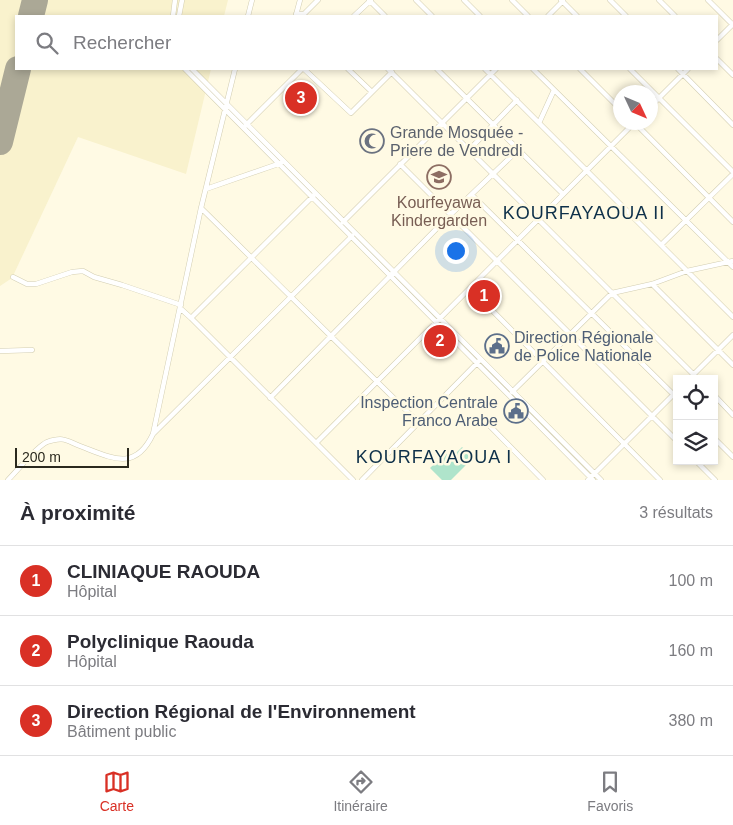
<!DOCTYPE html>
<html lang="fr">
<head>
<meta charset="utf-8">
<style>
  :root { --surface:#fff; --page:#f2f2f3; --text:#2b2b33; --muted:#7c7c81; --line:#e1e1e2; --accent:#d93025 }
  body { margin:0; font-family:Arial,sans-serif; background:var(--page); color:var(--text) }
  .controls { position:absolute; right:15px; bottom:15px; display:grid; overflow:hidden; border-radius:0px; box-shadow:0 2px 8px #0003 }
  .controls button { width:45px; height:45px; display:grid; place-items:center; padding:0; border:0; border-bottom:1px solid var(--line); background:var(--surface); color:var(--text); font:25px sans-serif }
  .compass { position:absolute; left:613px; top:85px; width:45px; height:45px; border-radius:50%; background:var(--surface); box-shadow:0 2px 8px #0003; rotate:134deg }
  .scale { position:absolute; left:15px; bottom:12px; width:114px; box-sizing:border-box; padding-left:5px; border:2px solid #2b291e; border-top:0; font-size:14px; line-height:18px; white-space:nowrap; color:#2b291e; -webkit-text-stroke:4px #fffae4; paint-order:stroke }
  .you { position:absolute; left:455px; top:250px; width:18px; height:18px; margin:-12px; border:4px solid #fff; border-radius:50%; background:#1a73e8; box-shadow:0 0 0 8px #1a73e833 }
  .badge { display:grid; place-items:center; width:32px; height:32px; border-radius:50%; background:var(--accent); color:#fff; font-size:16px; font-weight:700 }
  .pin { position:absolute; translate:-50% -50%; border:2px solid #fff; box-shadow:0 1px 5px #0006 }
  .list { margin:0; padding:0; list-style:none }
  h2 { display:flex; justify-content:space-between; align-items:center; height:65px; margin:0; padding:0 20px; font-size:21px }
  h2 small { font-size:16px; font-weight:400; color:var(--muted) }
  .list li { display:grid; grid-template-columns:32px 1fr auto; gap:15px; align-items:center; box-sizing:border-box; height:70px; padding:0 20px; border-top:1px solid var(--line) }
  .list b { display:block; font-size:19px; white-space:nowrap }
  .list p { margin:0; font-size:16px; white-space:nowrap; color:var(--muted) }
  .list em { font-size:16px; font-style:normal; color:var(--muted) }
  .icon { flex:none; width:28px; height:28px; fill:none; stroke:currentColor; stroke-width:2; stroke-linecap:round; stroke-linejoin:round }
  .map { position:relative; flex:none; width:733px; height:480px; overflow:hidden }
  .search { position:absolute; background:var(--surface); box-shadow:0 2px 8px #0003; left:15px; right:15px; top:15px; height:55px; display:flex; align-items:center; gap:12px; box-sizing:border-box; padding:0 18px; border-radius:0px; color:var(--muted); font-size:19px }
  .sheet { height:275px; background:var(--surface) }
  nav { display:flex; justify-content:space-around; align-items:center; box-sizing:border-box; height:70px; border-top:1px solid var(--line); background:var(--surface); font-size:14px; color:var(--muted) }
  nav a { display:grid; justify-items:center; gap:2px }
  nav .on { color:var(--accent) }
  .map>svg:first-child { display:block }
  .built { fill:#f9f2cd }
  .pitch { fill:#afe4cb }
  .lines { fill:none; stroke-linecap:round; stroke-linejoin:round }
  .runway { stroke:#aba896; stroke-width:26 }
  .minor-casing { stroke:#d3ceb2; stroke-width:5.5 }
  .minor { stroke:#fff; stroke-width:4.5 }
  .labels { text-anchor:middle; stroke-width:5; stroke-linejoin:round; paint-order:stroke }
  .worship-label { font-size:16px; fill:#5b616d; stroke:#fffae4; text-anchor:start }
  .education-label { font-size:16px; fill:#785e54; stroke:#fffae4 }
  .service-label { font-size:16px; fill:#4e5e75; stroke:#fffae4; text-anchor:start }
  .neighbourhood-label { font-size:18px; letter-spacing:1px; fill:#0e3049; stroke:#fffae4 }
</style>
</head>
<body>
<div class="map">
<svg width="733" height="480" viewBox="0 0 733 480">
  <rect width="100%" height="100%" fill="#fffae4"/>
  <path class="built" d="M 0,0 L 228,0 L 224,16 L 16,16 L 16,69 L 211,69 L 186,174 L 78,137 L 12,278 L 0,286 Z"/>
  <path class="pitch" d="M 462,447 L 473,458 L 451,480 L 442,480 L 430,468 L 446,453 L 451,458 Z"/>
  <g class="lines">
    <path class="runway" d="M 31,16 L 35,0
      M 0,142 L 18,69"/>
    <g class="minor-casing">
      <path id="minor" d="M 369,0 L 385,16
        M 416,0 L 432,16
        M 464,0 L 480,16
        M 512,0 L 528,16
        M 561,0 L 577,16
        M 610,0 L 626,16
        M 659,0 L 675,16
        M 708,0 L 733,25
        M 296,14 L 304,14 L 318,0
        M 296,15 L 300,0
        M 173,16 L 175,0
        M 179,16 L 182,0
        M 248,16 L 252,0
        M 354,16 L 371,0
        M 548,16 L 563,1
        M 717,40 L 733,24
        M 717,59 L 733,75
        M 185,69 L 593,480
        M 192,69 L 601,480
        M 304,69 L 351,113 L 392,72
        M 348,69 L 372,92
        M 388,69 L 698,379
        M 437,69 L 563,194
        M 485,69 L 733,317
        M 533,69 L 733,267
        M 580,69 L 620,109
        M 630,69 L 733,172
        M 678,69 L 733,125
        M 650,107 L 688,69
        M 634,122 L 733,222
        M 539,123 L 554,90
        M 246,125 L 302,69
        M 469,150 L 517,100
        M 400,164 L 677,441
        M 206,189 L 281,163
        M 472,195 L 677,398
        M 201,208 L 418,422
        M 343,222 L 496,69
        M 661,245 L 733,174
        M 13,277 L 27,284 L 36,284 L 72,272 L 83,271 L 94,277 L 122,285 L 181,305
        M 652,284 L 733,365
        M 470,288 L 660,480
        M 180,308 L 191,318 L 314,195
        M 191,318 L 353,480
        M 0,351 L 32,350
        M 689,379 L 733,335
        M 512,392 L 612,293 L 652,284 L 687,271 L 733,261
        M 714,395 L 733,415
        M 270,398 L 450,215 L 518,150
        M 483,419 L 543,480
        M 153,434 L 352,236
        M 714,438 L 733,457
        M 316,443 L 635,122
        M 696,461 L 715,480
        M 8,480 C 17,471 37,446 47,442 C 64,436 67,441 80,446 C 112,458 135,472 153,434 L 201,208 L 235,69
        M 362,480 L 479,361
        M 588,480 L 677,391"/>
    </g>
    <use href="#minor" class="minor"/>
  </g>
  <defs>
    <g id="mosque-ring" transform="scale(1.25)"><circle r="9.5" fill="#fffae4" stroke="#6b7280" stroke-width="1.5"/><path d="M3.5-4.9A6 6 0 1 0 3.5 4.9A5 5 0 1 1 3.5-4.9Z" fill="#6b7280"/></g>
    <g id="school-ring" transform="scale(1.25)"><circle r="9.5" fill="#fffae4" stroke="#8d6e63" stroke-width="1.5"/><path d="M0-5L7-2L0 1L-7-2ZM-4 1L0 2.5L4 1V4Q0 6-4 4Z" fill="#8d6e63"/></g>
    <g id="civic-ring" transform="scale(1.25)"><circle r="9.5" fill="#fffae4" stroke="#5c6f8a" stroke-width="1.5"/><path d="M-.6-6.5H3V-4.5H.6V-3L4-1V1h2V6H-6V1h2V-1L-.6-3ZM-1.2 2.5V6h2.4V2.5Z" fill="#5c6f8a"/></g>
  </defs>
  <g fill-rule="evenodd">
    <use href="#mosque-ring" x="372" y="141"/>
    <use href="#school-ring" x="439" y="177"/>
    <use href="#civic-ring" x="497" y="346"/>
    <use href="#civic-ring" x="516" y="411"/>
  </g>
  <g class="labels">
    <g class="worship-label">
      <text x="390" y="138">Grande Mosquée -<tspan x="390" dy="18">Priere de Vendredi</tspan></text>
    </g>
    <g class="education-label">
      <text x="439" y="208">Kourfeyawa<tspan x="439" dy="18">Kindergarden</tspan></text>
    </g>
    <g class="service-label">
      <text x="514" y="343">Direction Régionale<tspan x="514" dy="18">de Police Nationale</tspan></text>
      <text x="498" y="408" text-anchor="end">Inspection Centrale<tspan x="498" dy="18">Franco Arabe</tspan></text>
    </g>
    <g class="neighbourhood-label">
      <text x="584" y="219">KOURFAYAOUA II</text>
      <text x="434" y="463">KOURFAYAOUA I</text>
    </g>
  </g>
</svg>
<div class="controls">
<button><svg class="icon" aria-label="locate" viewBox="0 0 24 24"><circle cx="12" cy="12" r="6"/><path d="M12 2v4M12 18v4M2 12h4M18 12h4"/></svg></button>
<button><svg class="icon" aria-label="layers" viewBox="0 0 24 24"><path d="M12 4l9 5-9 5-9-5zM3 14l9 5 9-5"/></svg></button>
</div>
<svg class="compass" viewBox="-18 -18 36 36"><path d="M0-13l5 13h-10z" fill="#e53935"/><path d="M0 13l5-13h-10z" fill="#7c7c81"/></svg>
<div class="scale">200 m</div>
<div class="you"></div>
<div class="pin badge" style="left:484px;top:296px">1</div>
<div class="pin badge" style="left:440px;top:341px">2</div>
<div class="pin badge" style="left:301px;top:98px">3</div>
<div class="search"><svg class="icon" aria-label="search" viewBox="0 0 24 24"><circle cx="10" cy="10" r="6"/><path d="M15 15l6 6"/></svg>Rechercher</div>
</div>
<section class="sheet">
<h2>À proximité<small>3 résultats</small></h2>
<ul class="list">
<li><span class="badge">1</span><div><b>CLINIAQUE RAOUDA</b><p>Hôpital</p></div><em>100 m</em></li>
<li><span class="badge">2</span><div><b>Polyclinique Raouda</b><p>Hôpital</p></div><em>160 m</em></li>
<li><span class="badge">3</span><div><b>Direction Régional de l'Environnement</b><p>Bâtiment public</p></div><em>380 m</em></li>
</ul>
</section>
<nav>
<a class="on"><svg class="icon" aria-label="map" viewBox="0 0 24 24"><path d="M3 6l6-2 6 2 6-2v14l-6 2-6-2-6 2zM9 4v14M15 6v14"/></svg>Carte</a>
<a><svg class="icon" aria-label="directions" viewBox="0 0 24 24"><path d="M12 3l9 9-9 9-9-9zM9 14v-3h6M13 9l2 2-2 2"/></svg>Itinéraire</a>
<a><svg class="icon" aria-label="saved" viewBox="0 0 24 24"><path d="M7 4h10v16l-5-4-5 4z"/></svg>Favoris</a>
</nav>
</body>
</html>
